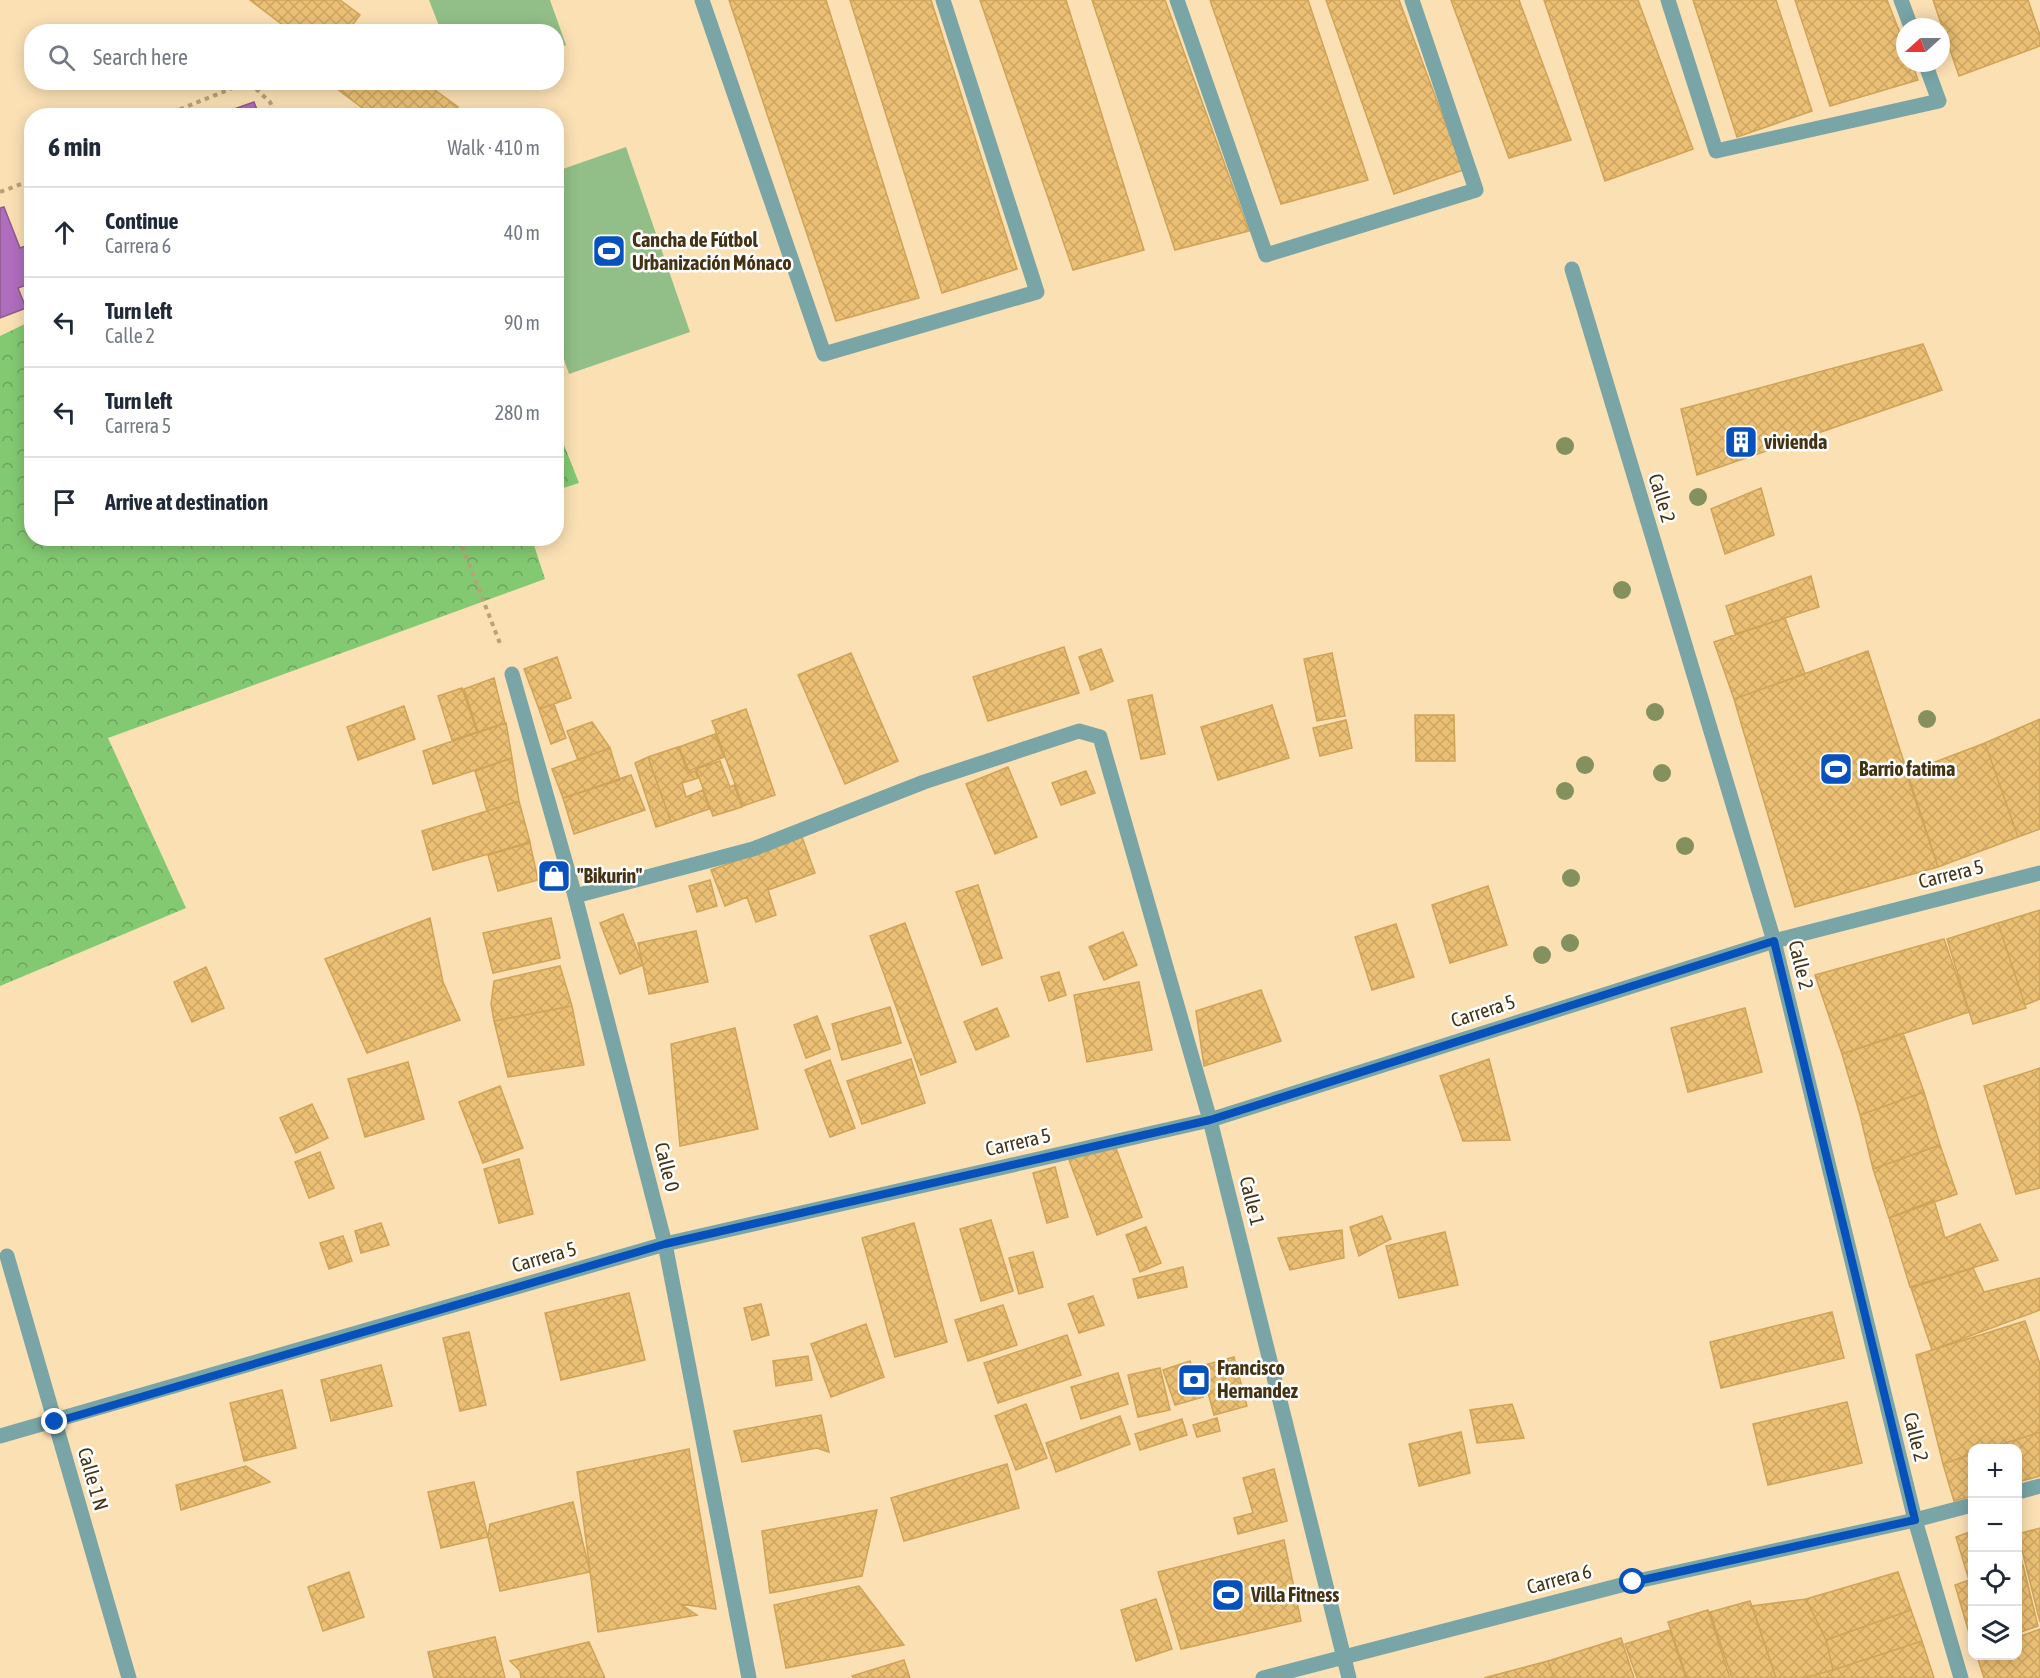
<!DOCTYPE html>
<html lang="en">
<head>
<meta charset="utf-8">
<style>
  :root { --surface:#fff; --page:#f2f2f3; --text:#1f2937; --muted:#747a83; --line:#e0e1e3 }
  body { margin:0; font-family:"Asap Condensed",sans-serif; background:var(--page); color:var(--text) }
  .controls { position:absolute; right:18px; bottom:18px; display:grid; overflow:hidden; border-radius:12px; box-shadow:0 3px 15px #0003 }
  .controls button { width:54px; height:54px; display:grid; place-items:center; padding:0; border:0; border-bottom:2px solid var(--line); background:var(--surface); color:var(--text); font:30px sans-serif }
  .compass { position:absolute; left:1896px; top:18px; width:54px; height:54px; border-radius:50%; background:var(--surface); box-shadow:0 3px 15px #0003; rotate:249deg }
  .stop { position:absolute; width:18px; height:18px; margin:-14px; border:4px solid #0651bb; border-radius:50%; background:#fff }
  .stop.end { background:#0651bb; border-color:#fff; box-shadow:0 2px 6px #0008 }
  .list { margin:0; padding:0; list-style:none }
  h2 { display:flex; justify-content:space-between; align-items:center; height:78px; margin:0; padding:0 24px; font-size:26px }
  h2 small { font-size:20px; font-weight:400; color:var(--muted) }
  .list li { display:grid; grid-template-columns:39px 1fr auto; gap:18px; align-items:center; box-sizing:border-box; height:90px; padding:0 24px; border-top:2px solid var(--line) }
  .list b { display:block; font-size:22px; white-space:nowrap }
  .list p { margin:0; font-size:20px; white-space:nowrap; color:var(--muted) }
  .list em { font-size:20px; font-style:normal; color:var(--muted) }
  .icon { flex:none; width:33px; height:33px; fill:none; stroke:currentColor; stroke-width:2; stroke-linecap:round; stroke-linejoin:round }
  .map { position:relative; flex:none; width:2040px; height:1678px; overflow:hidden }
  .search { position:absolute; background:var(--surface); box-shadow:0 3px 15px #0003; left:24px; top:24px; width:540px; height:66px; display:flex; align-items:center; gap:15px; box-sizing:border-box; padding:0 21px; border-radius:24px; color:var(--muted); font-size:22px }
  .panel { position:absolute; background:var(--surface); box-shadow:0 3px 15px #0003; left:24px; top:108px; width:540px; height:438px; border-radius:24px }
  .map>svg:first-child { display:block }
  .grass { fill:#92bf87 }
  .forest { fill:url(#forest-crowns) }
  .water { fill:#af6dbe; stroke:#8f5b8a; stroke-width:1.5 }
  .building { fill:url(#building-cross-hatch); stroke:#cfa458; stroke-width:1.5 }
  .lines { fill:none; stroke-linecap:round; stroke-linejoin:round }
  .path { stroke:#b9a179; stroke-width:4; stroke-dasharray:4.5 4.5; stroke-linecap:butt }
  .minor { stroke:#79a5a7; stroke-width:15 }
  .tertiary { stroke:#79a5a7; stroke-width:15 }
  .tree { fill:#84915e }
  .route { stroke:#0651bb; stroke-width:8 }
  .labels { text-anchor:middle; stroke-width:5; stroke-linejoin:round; paint-order:stroke }
  .poi-label { font-size:20px; font-weight:bold; fill:#443212; stroke:#fff; text-anchor:start }
  .street-label { font-size:20px; fill:#443212; stroke:#fff }
</style>
</head>
<body>
<div class="map">
<svg width="2040" height="1678" viewBox="0 0 2040 1678">
  <defs>
    <pattern id="forest-crowns" width="20" height="18" patternUnits="userSpaceOnUse" patternTransform="scale(1.5)"><rect width="20" height="18" fill="#83c972"/><path d="M2 6a3 3 0 1 1 6 0M12 15a3 3 0 1 1 6 0" fill="none" stroke="#6da45c"/></pattern>
    <pattern id="building-cross-hatch" width="8" height="8" patternUnits="userSpaceOnUse" patternTransform="scale(1.5)"><rect width="8" height="8" fill="#ecc074"/><path d="M0 0l8 8M0 8l8-8" fill="none" stroke="#cca563"/></pattern>
  </defs>
  <rect width="100%" height="100%" fill="#fbe0b4"/>
  <path class="grass" d="M 429,0 L 550,0 L 566,45 L 557,49 L 556,32 L 441,31 Z
    M 626,147 L 690,332 L 569,374 L 557,340 L 557,171 Z"/>
  <path class="forest" d="M 31,321 L 32,538 L 532,539 L 545,579 L 108,738 L 186,908 L 0,986 L 0,336 Z
    M 557,427 L 579,483 L 557,490 L 556,490 Z"/>
  <path class="water" d="M 254,102 L 259,115 L 217,115 Z
    M 4,207 L 20,248 L 31,244 L 32,283 L 18,288 L 26,308 L 0,318 L 0,208 Z"/>
  <path class="building" d="M 250,0 L 340,0 L 360,15 L 347,32 L 292,32 Z
    M 729,0 L 826,0 L 919,298 L 836,321 Z
    M 850,0 L 931,0 L 1017,269 L 942,293 Z
    M 980,0 L 1066,0 L 1144,250 L 1073,270 Z
    M 1092,0 L 1165,0 L 1249,231 L 1175,250 Z
    M 1210,0 L 1308,0 L 1368,180 L 1281,204 Z
    M 1326,0 L 1399,0 L 1463,170 L 1394,194 Z
    M 1451,0 L 1519,0 L 1571,140 L 1509,158 Z
    M 1544,0 L 1638,0 L 1693,149 L 1605,181 Z
    M 1693,0 L 1776,0 L 1812,111 L 1737,137 Z
    M 1795,0 L 1887,0 L 1905,46 L 1905,63 L 1912,63 L 1918,80 L 1830,106 Z
    M 1933,0 L 2028,0 L 2040,35 L 2040,46 L 1959,76 Z
    M 340,82 L 424,82 L 458,107 L 451,116 L 373,116 L 336,88 Z
    M 1923,344 L 1942,390 L 1697,475 L 1681,409 Z
    M 1761,488 L 1774,535 L 1725,554 L 1711,509 Z
    M 1811,576 L 1819,607 L 1735,634 L 1726,606 Z
    M 1785,618 L 1805,674 L 1734,699 L 1714,642 Z
    M 1064,647 L 1079,693 L 988,721 L 973,677 Z
    M 1101,649 L 1113,681 L 1091,690 L 1079,657 Z
    M 1868,651 L 1938,867 L 1795,907 L 1734,699 Z
    M 851,653 L 898,761 L 845,784 L 798,675 Z
    M 1332,653 L 1345,716 L 1317,721 L 1304,659 Z
    M 557,657 L 571,698 L 539,709 L 524,669 Z
    M 494,678 L 505,723 L 478,732 L 464,689 Z
    M 462,688 L 477,732 L 452,740 L 438,696 Z
    M 1152,695 L 1165,754 L 1141,759 L 1128,700 Z
    M 554,704 L 566,738 L 551,744 L 539,709 Z
    M 1272,705 L 1289,758 L 1218,780 L 1201,727 Z
    M 404,706 L 415,739 L 358,760 L 347,727 Z
    M 746,709 L 775,795 L 743,806 L 712,721 Z
    M 1415,715 L 1454,715 L 1455,761 L 1416,761 Z
    M 2040,719 L 2040,829 L 2018,837 L 1985,743 Z
    M 1346,720 L 1352,748 L 1320,756 L 1313,728 Z
    M 592,722 L 610,748 L 578,760 L 567,731 Z
    M 506,723 L 512,758 L 433,784 L 423,751 Z
    M 715,734 L 724,757 L 689,771 L 679,747 Z
    M 1985,743 L 2018,837 L 1938,867 L 1906,773 Z
    M 678,747 L 688,773 L 695,771 L 698,778 L 682,783 L 686,797 L 703,790 L 709,809 L 671,822 L 648,757 Z
    M 610,748 L 620,780 L 563,798 L 552,769 Z
    M 648,757 L 671,822 L 656,827 L 635,763 Z
    M 512,758 L 519,801 L 487,811 L 475,771 Z
    M 720,761 L 730,787 L 734,785 L 742,807 L 713,816 L 696,769 Z
    M 1008,767 L 1037,837 L 995,854 L 966,784 Z
    M 1086,771 L 1095,793 L 1061,805 L 1052,783 Z
    M 631,775 L 645,810 L 574,834 L 563,798 Z
    M 519,801 L 530,842 L 433,870 L 422,831 Z
    M 802,837 L 815,873 L 768,890 L 776,915 L 756,922 L 747,897 L 725,906 L 711,870 Z
    M 530,843 L 538,880 L 498,891 L 488,855 Z
    M 710,880 L 717,906 L 697,912 L 689,886 Z
    M 978,885 L 1002,958 L 982,965 L 956,892 Z
    M 1488,886 L 1507,945 L 1450,963 L 1432,905 Z
    M 2040,910 L 2040,999 L 2025,1005 L 1998,923 Z
    M 623,914 L 643,965 L 620,974 L 600,923 Z
    M 430,918 L 443,982 L 460,1020 L 367,1053 L 325,959 Z
    M 551,918 L 560,958 L 493,973 L 483,933 Z
    M 905,923 L 956,1062 L 921,1075 L 870,936 Z
    M 1998,923 L 2026,1008 L 1973,1024 L 1947,939 Z
    M 1396,924 L 1414,977 L 1372,990 L 1355,937 Z
    M 696,931 L 708,982 L 649,994 L 638,943 Z
    M 1123,932 L 1137,965 L 1104,980 L 1089,947 Z
    M 1944,939 L 1969,1012 L 1842,1054 L 1815,975 Z
    M 560,966 L 572,1006 L 494,1021 L 491,1004 L 494,981 Z
    M 206,967 L 224,1008 L 192,1022 L 174,982 Z
    M 1059,972 L 1066,995 L 1049,1001 L 1041,977 Z
    M 1139,982 L 1152,1050 L 1087,1062 L 1074,995 Z
    M 1261,990 L 1281,1041 L 1204,1066 L 1196,1011 Z
    M 572,1006 L 584,1065 L 508,1077 L 494,1021 Z
    M 890,1007 L 901,1043 L 842,1060 L 832,1024 Z
    M 997,1008 L 1009,1036 L 976,1050 L 964,1022 Z
    M 1745,1008 L 1762,1072 L 1688,1092 L 1671,1028 Z
    M 817,1016 L 830,1049 L 806,1058 L 794,1025 Z
    M 735,1028 L 758,1129 L 680,1146 L 671,1044 Z
    M 1903,1033 L 1924,1092 L 1860,1115 L 1842,1054 Z
    M 911,1059 L 925,1103 L 862,1124 L 847,1081 Z
    M 1489,1059 L 1510,1140 L 1463,1141 L 1440,1076 Z
    M 830,1060 L 855,1128 L 830,1137 L 805,1070 Z
    M 408,1062 L 424,1119 L 365,1137 L 348,1079 Z
    M 2040,1068 L 2040,1188 L 2016,1194 L 1984,1086 Z
    M 500,1086 L 523,1148 L 483,1163 L 459,1102 Z
    M 1924,1092 L 1940,1145 L 1873,1169 L 1860,1115 Z
    M 312,1104 L 328,1138 L 296,1153 L 280,1118 Z
    M 1114,1143 L 1142,1217 L 1097,1235 L 1069,1160 Z
    M 1940,1145 L 1957,1194 L 1889,1218 L 1873,1169 Z
    M 320,1152 L 334,1188 L 309,1198 L 295,1162 Z
    M 519,1159 L 533,1214 L 499,1223 L 484,1169 Z
    M 1055,1167 L 1068,1217 L 1047,1223 L 1033,1173 Z
    M 1934,1200 L 1945,1238 L 1980,1224 L 1998,1260 L 1910,1287 L 1889,1218 Z
    M 1382,1216 L 1391,1239 L 1359,1256 L 1350,1227 Z
    M 991,1220 L 1013,1291 L 981,1301 L 960,1229 Z
    M 381,1223 L 389,1245 L 361,1253 L 355,1231 Z
    M 914,1223 L 947,1342 L 895,1357 L 862,1238 Z
    M 1146,1227 L 1161,1263 L 1140,1272 L 1126,1235 Z
    M 1342,1230 L 1344,1258 L 1290,1270 L 1278,1238 Z
    M 1445,1232 L 1458,1285 L 1399,1298 L 1386,1246 Z
    M 343,1236 L 352,1261 L 329,1269 L 320,1243 Z
    M 1033,1252 L 1043,1287 L 1019,1294 L 1009,1258 Z
    M 1183,1267 L 1187,1287 L 1138,1298 L 1133,1279 Z
    M 1973,1268 L 1984,1292 L 2040,1278 L 2040,1310 L 1932,1350 L 1911,1288 Z
    M 629,1293 L 645,1360 L 561,1380 L 545,1313 Z
    M 1093,1296 L 1104,1325 L 1079,1333 L 1068,1304 Z
    M 761,1304 L 769,1335 L 752,1340 L 744,1308 Z
    M 1003,1305 L 1017,1345 L 968,1361 L 955,1320 Z
    M 1832,1312 L 1844,1358 L 1721,1388 L 1710,1342 Z
    M 2025,1321 L 2040,1364 L 2040,1432 L 1990,1448 L 1972,1448 L 1972,1454 L 1943,1464 L 1916,1355 Z
    M 866,1324 L 884,1377 L 831,1397 L 811,1344 Z
    M 469,1332 L 486,1405 L 460,1411 L 443,1338 Z
    M 1067,1335 L 1081,1375 L 998,1403 L 984,1363 Z
    M 808,1356 L 812,1380 L 776,1386 L 773,1361 Z
    M 1234,1357 L 1247,1406 L 1214,1415 L 1201,1366 Z
    M 1190,1361 L 1203,1397 L 1175,1405 L 1163,1370 Z
    M 381,1365 L 392,1406 L 331,1421 L 321,1380 Z
    M 1160,1368 L 1170,1410 L 1138,1417 L 1128,1375 Z
    M 1118,1373 L 1128,1404 L 1081,1419 L 1071,1387 Z
    M 282,1390 L 296,1448 L 244,1461 L 230,1403 Z
    M 1847,1402 L 1862,1463 L 1768,1485 L 1753,1424 Z
    M 1026,1404 L 1047,1458 L 1016,1470 L 995,1416 Z
    M 1512,1404 L 1524,1438 L 1477,1443 L 1470,1410 Z
    M 821,1415 L 829,1452 L 817,1448 L 742,1462 L 734,1431 Z
    M 1120,1416 L 1130,1444 L 1056,1472 L 1046,1443 Z
    M 1217,1418 L 1220,1431 L 1197,1437 L 1193,1425 Z
    M 1182,1419 L 1187,1435 L 1140,1450 L 1135,1434 Z
    M 1461,1432 L 1470,1473 L 1419,1486 L 1409,1444 Z
    M 2040,1432 L 2040,1476 L 2018,1482 L 2018,1448 L 1990,1448 Z
    M 689,1449 L 716,1609 L 680,1604 L 697,1615 L 598,1632 L 577,1472 Z
    M 1972,1454 L 1972,1496 L 1954,1501 L 1943,1464 Z
    M 1007,1464 L 1019,1508 L 904,1541 L 891,1498 Z
    M 246,1466 L 270,1482 L 181,1510 L 176,1485 Z
    M 1274,1469 L 1287,1521 L 1238,1534 L 1234,1518 L 1253,1513 L 1243,1478 Z
    M 474,1482 L 488,1537 L 441,1548 L 428,1492 Z
    M 573,1502 L 590,1572 L 500,1591 L 488,1537 L 490,1524 Z
    M 877,1510 L 862,1576 L 770,1593 L 762,1531 Z
    M 2040,1528 L 2040,1622 L 2018,1534 Z
    M 1972,1531 L 1972,1579 L 1969,1580 L 1956,1537 Z
    M 1284,1540 L 1301,1621 L 1181,1649 L 1158,1572 Z
    M 2018,1540 L 2022,1563 L 2018,1564 Z
    M 2023,1565 L 2038,1626 L 2018,1633 L 2018,1566 Z
    M 349,1572 L 364,1617 L 323,1631 L 308,1587 Z
    M 1898,1572 L 1911,1610 L 1826,1640 L 1806,1599 Z
    M 1972,1579 L 1972,1643 L 1955,1585 Z
    M 859,1586 L 904,1645 L 786,1668 L 774,1605 Z
    M 1156,1599 L 1172,1649 L 1136,1661 L 1121,1610 Z
    M 1806,1599 L 1826,1640 L 1833,1670 L 1803,1678 L 1776,1678 L 1752,1606 Z
    M 1750,1601 L 1776,1678 L 1732,1678 L 1710,1612 Z
    M 1708,1610 L 1730,1678 L 1687,1678 L 1668,1622 Z
    M 1911,1610 L 1922,1641 L 1833,1670 L 1826,1640 Z
    M 2040,1629 L 2040,1678 L 1984,1678 L 1977,1656 L 2018,1656 L 2018,1637 Z
    M 1670,1630 L 1686,1678 L 1637,1678 L 1625,1644 Z
    M 495,1637 L 505,1678 L 434,1678 L 428,1652 Z
    M 1621,1638 L 1634,1678 L 1554,1678 L 1548,1661 Z
    M 1922,1641 L 1934,1678 L 1803,1678 L 1833,1670 Z
    M 589,1642 L 605,1678 L 521,1678 L 520,1671 L 510,1661 Z
    M 904,1660 L 910,1678 L 853,1678 L 852,1676 Z
    M 1548,1661 L 1554,1678 L 1484,1678 Z"/>
  <g class="lines">
    <path class="path" d="M 163,116 L 233,88 L 254,87 L 270,102 L 276,116
      M 0,192 L 32,180
      M 459,538 L 501,646"/>
    <path class="minor" d="M 702,0 L 824,354 L 1037,292 L 943,0
      M 1177,0 L 1266,255 L 1476,190 L 1412,0
      M 1668,0 L 1716,151 L 1939,101 L 1925,63
      M 1901,0 L 1911,27
      M 1572,269 L 1774,941 L 1915,1520 L 1961,1678
      M 512,674 L 575,896 L 665,1244 L 749,1678
      M 575,896 L 753,849 L 924,782 L 1079,731 L 1100,737 L 1210,1120 L 1349,1678
      M 7,1256 L 129,1678
      M 0,1436 L 665,1244 L 1210,1120 L 1774,941 L 2040,873"/>
    <path class="tertiary" d="M 2018,1492 L 2040,1486
      M 1263,1678 L 1633,1582 L 1915,1520 L 1972,1505"/>
  </g>
  <g class="tree">
    <circle cx="1565" cy="446" r="9"/>
    <circle cx="1698" cy="497" r="9"/>
    <circle cx="1622" cy="590" r="9"/>
    <circle cx="1655" cy="712" r="9"/>
    <circle cx="1927" cy="719" r="9"/>
    <circle cx="1585" cy="765" r="9"/>
    <circle cx="1662" cy="773" r="9"/>
    <circle cx="1565" cy="791" r="9"/>
    <circle cx="1685" cy="846" r="9"/>
    <circle cx="1571" cy="878" r="9"/>
    <circle cx="1570" cy="943" r="9"/>
    <circle cx="1542" cy="955" r="9"/>
  </g>
  <g class="lines">
    <path class="route" d="M 55,1422 L 665,1244 L 1210,1120 L 1774,941 L 1915,1520 L 1633,1582"/>
  </g>
  <defs>
    <g id="stadium-square" transform="scale(1.725)"><rect x="-9" y="-9" width="18" height="18" rx="4" fill="#0651bb" stroke="#fff"/><path d="M0-5a6.5 5 0 1 0 0 10a6.5 5 0 1 0 0-10ZM-3.5-1.8h7v3.6h-7Z" fill="#fff"/></g>
    <g id="building-square" transform="scale(1.725)"><rect x="-9" y="-9" width="18" height="18" rx="4" fill="#0651bb" stroke="#fff"/><path d="M-4-6H4V6H1V3H-1V6H-4ZM-2.5-4.3h1.7v1.8h-1.7ZM.8-4.3h1.7v1.8H.8ZM-2.5-1h1.7V.8h-1.7ZM.8-1h1.7V.8H.8Z" fill="#fff"/></g>
    <g id="shop-square" transform="scale(1.725)"><rect x="-9" y="-9" width="18" height="18" rx="4" fill="#0651bb" stroke="#fff"/><path d="M-5-2.5h2.3a2.7 3.5 0 0 1 5.4 0H5L5.5 6h-11ZM-1.5-2.5h3a1.5 2.3 0 0 0-3 0Z" fill="#fff"/></g>
    <g id="bank-square" transform="scale(1.725)"><rect x="-9" y="-9" width="18" height="18" rx="4" fill="#0651bb" stroke="#fff"/><path d="M-6-4H6V4H-6ZM0-2.3a2.3 2.3 0 1 0 0 4.6a2.3 2.3 0 1 0 0-4.6Z" fill="#fff"/></g>
  </defs>
  <g fill-rule="evenodd">
    <use href="#stadium-square" x="609" y="251"/>
    <use href="#building-square" x="1741" y="442"/>
    <use href="#stadium-square" x="1836" y="769"/>
    <use href="#shop-square" x="554" y="876"/>
    <use href="#bank-square" x="1194" y="1380"/>
    <use href="#stadium-square" x="1228" y="1595"/>
  </g>
  <g class="labels">
    <g class="poi-label">
      <text x="632" y="247">Cancha de Fútbol<tspan x="632" dy="23">Urbanización Mónaco</tspan></text>
      <text x="1764" y="449">vivienda</text>
      <text x="1859" y="776">Barrio fatima</text>
      <text x="577" y="883">"Bikurin"</text>
      <text x="1217" y="1375">Francisco<tspan x="1217" dy="23">Hernandez</tspan></text>
      <text x="1251" y="1602">Villa Fitness</text>
    </g>
    <g class="street-label">
      <text transform="translate(1662 498) rotate(73)" y="7">Calle 2</text>
      <text transform="translate(1951 874) rotate(-14)" y="7">Carrera 5</text>
      <text transform="translate(1801 965) rotate(76)" y="7">Calle 2</text>
      <text transform="translate(1483 1011) rotate(-18)" y="7">Carrera 5</text>
      <text transform="translate(1018 1142) rotate(-13)" y="7">Carrera 5</text>
      <text transform="translate(667 1167) rotate(76)" y="7">Calle 0</text>
      <text transform="translate(1252 1201) rotate(76)" y="7">Calle 1</text>
      <text transform="translate(544 1257) rotate(-16)" y="7">Carrera 5</text>
      <text transform="translate(1916 1437) rotate(76)" y="7">Calle 2</text>
      <text transform="translate(93 1479) rotate(74)" y="7">Calle 1 N</text>
      <text transform="translate(1559 1579) rotate(-15)" y="7">Carrera 6</text>
    </g>
  </g>
</svg>
<div class="controls">
<button>+</button>
<button>−</button>
<button><svg class="icon" aria-label="locate" viewBox="0 0 24 24"><circle cx="12" cy="12" r="6"/><path d="M12 2v4M12 18v4M2 12h4M18 12h4"/></svg></button>
<button><svg class="icon" aria-label="layers" viewBox="0 0 24 24"><path d="M12 4l9 5-9 5-9-5zM3 14l9 5 9-5"/></svg></button>
</div>
<svg class="compass" viewBox="-18 -18 36 36"><path d="M0-13l5 13h-10z" fill="#e53935"/><path d="M0 13l5-13h-10z" fill="#747a83"/></svg>
<div class="stop" style="left:1633px;top:1582px"></div>
<div class="stop end" style="left:55px;top:1422px"></div>
<div class="search"><svg class="icon" aria-label="search" viewBox="0 0 24 24"><circle cx="10" cy="10" r="6"/><path d="M15 15l6 6"/></svg>Search here</div>
<section class="panel">
<h2>6 min<small>Walk · 410 m</small></h2>
<ul class="list">
<li><svg class="icon" aria-label="ahead" viewBox="0 0 24 24"><path d="M12 20V5M6 11l6-6 6 6"/></svg><div><b>Continue</b><p>Carrera 6</p></div><em>40 m</em></li>
<li><svg class="icon" aria-label="left" viewBox="0 0 24 24"><path d="M17 20v-9H6M10 6l-5 5 5 5"/></svg><div><b>Turn left</b><p>Calle 2</p></div><em>90 m</em></li>
<li><svg class="icon" aria-label="left" viewBox="0 0 24 24"><path d="M17 20v-9H6M10 6l-5 5 5 5"/></svg><div><b>Turn left</b><p>Carrera 5</p></div><em>280 m</em></li>
<li><svg class="icon" aria-label="arrive" viewBox="0 0 24 24"><path d="M6 21V4h12l-3 4 3 4H6"/></svg><div><b>Arrive at destination</b></div></li>
</ul>
</section>
</div>
</body>
</html>
